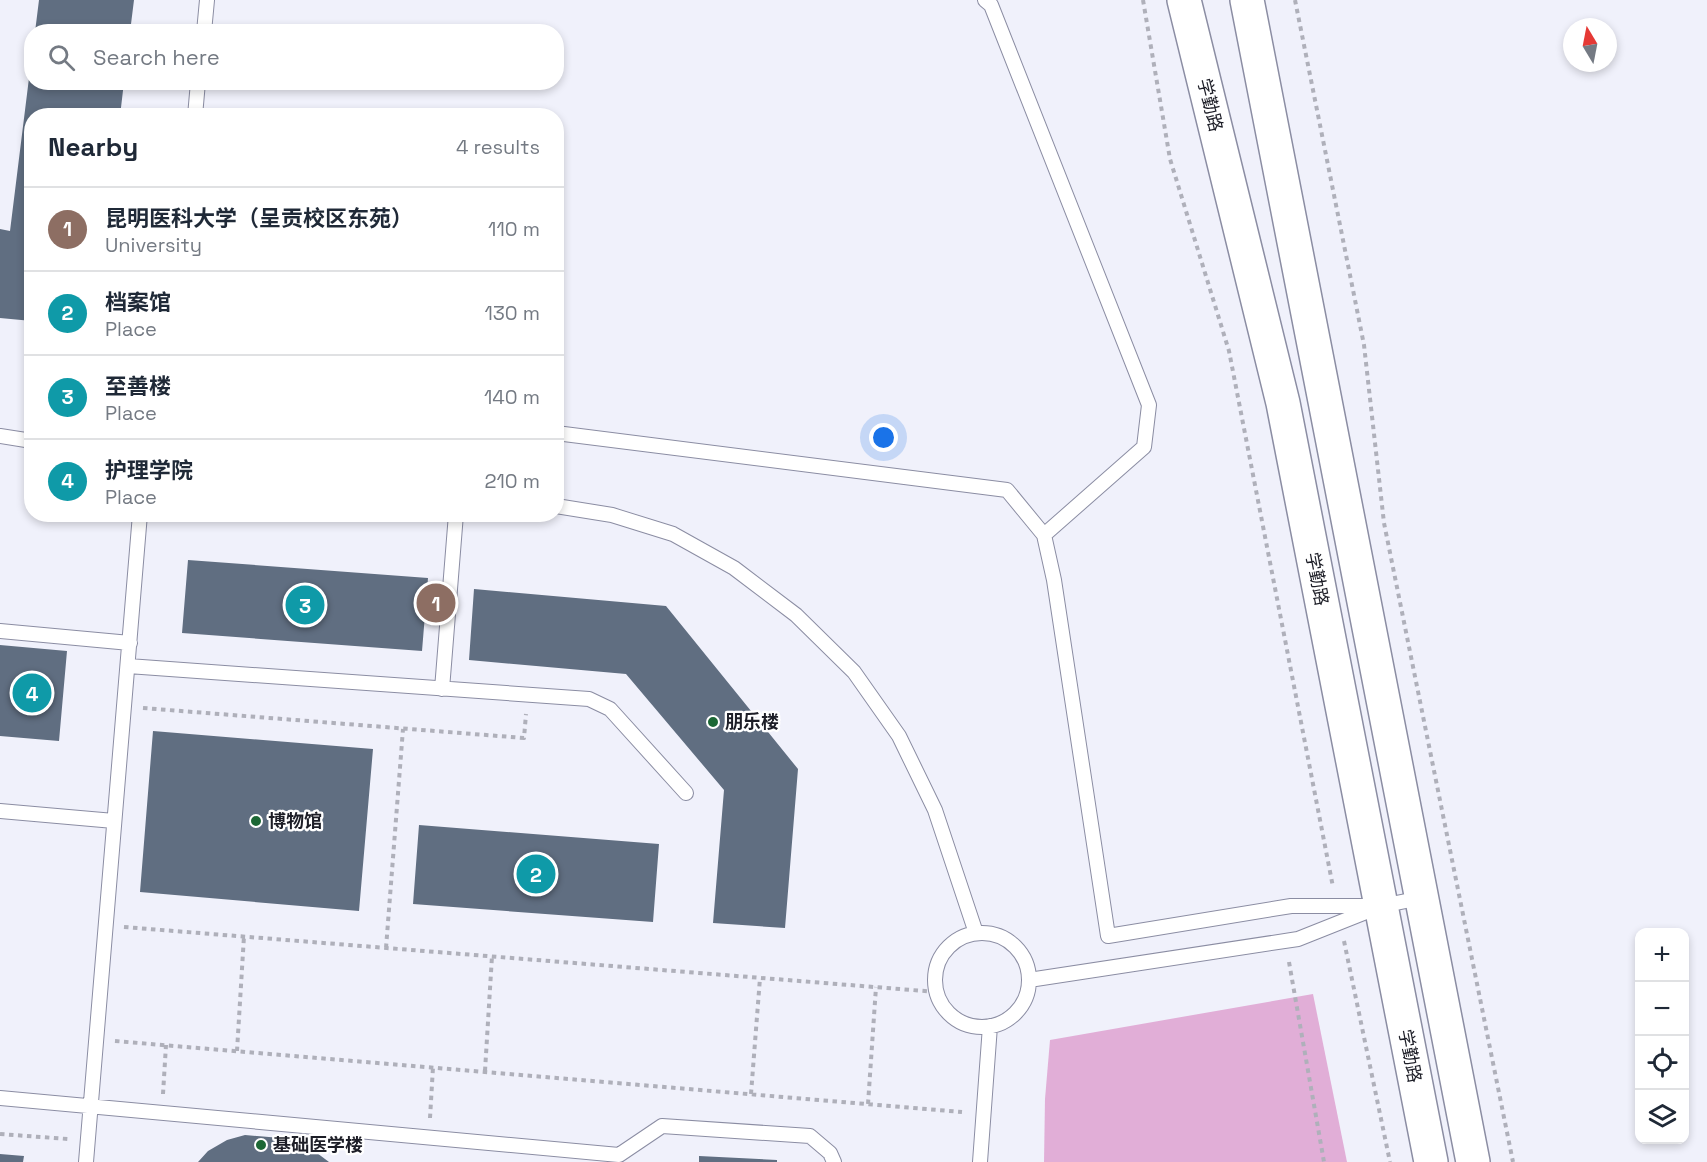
<!DOCTYPE html>
<html lang="en">
<head>
<meta charset="utf-8">
<style>
  :root { --surface:#fff; --page:#f2f2f3; --text:#1f2937; --muted:#747a83; --line:#e0e1e3; --accent:#d93025 }
  body { margin:0; font-family:"Space Grotesk","Noto Sans SC",sans-serif; background:var(--page); color:var(--text) }
  .controls { position:absolute; right:18px; bottom:18px; display:grid; overflow:hidden; border-radius:12px; box-shadow:0 3px 9px #0003 }
  .controls button { width:54px; height:54px; display:grid; place-items:center; padding:0; border:0; border-bottom:2px solid var(--line); background:var(--surface); color:var(--text); font:30px sans-serif }
  .compass { position:absolute; left:1563px; top:18px; width:54px; height:54px; border-radius:50%; background:var(--surface); box-shadow:0 3px 9px #0003; rotate:350deg }
  .you { position:absolute; left:884px; top:438px; width:21px; height:21px; margin:-15px; border:4px solid #fff; border-radius:50%; background:#1a73e8; box-shadow:0 0 0 9px #1a73e833 }
  .badge { display:grid; place-items:center; width:39px; height:39px; border-radius:50%; background:var(--accent); color:#fff; font-size:20px; font-weight:700 }
  .pin { position:absolute; translate:-50% -50%; border:3px solid #fff; box-shadow:0 2px 6px #0006 }
  .list { margin:0; padding:0; list-style:none }
  h2 { display:flex; justify-content:space-between; align-items:center; height:78px; margin:0; padding:0 24px; font-size:26px }
  h2 small { font-size:20px; font-weight:400; color:var(--muted) }
  .list li { display:grid; grid-template-columns:39px 1fr auto; gap:18px; align-items:center; box-sizing:border-box; height:84px; padding:0 24px; border-top:2px solid var(--line) }
  .list b { display:block; font-size:22px; white-space:nowrap }
  .list p { margin:0; font-size:20px; white-space:nowrap; color:var(--muted) }
  .list em { font-size:20px; font-style:normal; color:var(--muted) }
  .icon { flex:none; width:33px; height:33px; fill:none; stroke:currentColor; stroke-width:2; stroke-linecap:round; stroke-linejoin:round }
  .map { position:relative; flex:none; width:1707px; height:1162px; overflow:hidden }
  .search { position:absolute; background:var(--surface); box-shadow:0 3px 9px #0003; left:24px; top:24px; width:540px; height:66px; display:flex; align-items:center; gap:15px; box-sizing:border-box; padding:0 21px; border-radius:24px; color:var(--muted); font-size:22px }
  .panel { position:absolute; background:var(--surface); box-shadow:0 3px 9px #0003; left:24px; top:108px; width:540px; height:414px; border-radius:24px }
  .map>svg:first-child { display:block }
  .green { fill:#e1aed7 }
  .building { fill:#606e81 }
  .lines { fill:none; stroke-linecap:round; stroke-linejoin:round }
  .lane-casing { stroke:#8b8da3; stroke-width:16 }
  .secondary-casing { stroke:#8b8da3; stroke-width:36 }
  .path { stroke:#afb0ba; stroke-width:4; stroke-dasharray:4.5 4.5; stroke-linecap:butt }
  .lane { stroke:#fff; stroke-width:14 }
  .secondary { stroke:#fff; stroke-width:33 }
  .poi-dot { fill:#1c6735; stroke:#fff; stroke-width:2 }
  .labels { text-anchor:middle; stroke-width:4.5; stroke-linejoin:round; paint-order:stroke }
  .street-label { font-size:18px; fill:#1d1e27; stroke:#fff }
  .poi-label { font-size:18px; font-weight:bold; fill:#1d1e27; stroke:#fff; text-anchor:start }
</style>
</head>
<body>
<div class="map">
<svg width="1707" height="1162" viewBox="0 0 1707 1162">
  <rect width="100%" height="100%" fill="#f0f1fb"/>
  <path class="green" d="M 1313,994 L 1347,1162 L 1044,1162 L 1045,1099 L 1050,1040 Z"/>
  <path class="building" d="M 39,0 L 134,0 L 130,32 L 35,32 Z
    M 30,70 L 32,70 L 32,82 L 124,82 L 120,116 L 32,116 L 32,321 L 0,318 L 0,229 L 10,231 Z
    M 188,560 L 428,578 L 422,651 L 182,633 Z
    M 474,589 L 666,606 L 798,769 L 785,928 L 713,923 L 724,790 L 626,674 L 469,660 Z
    M 0,645 L 67,651 L 59,741 L 0,736 Z
    M 153,731 L 373,749 L 359,911 L 140,892 Z
    M 419,825 L 659,844 L 653,922 L 413,904 Z
    M 245,1135 L 281,1138 L 297,1141 L 313,1150 L 329,1162 L 198,1162 L 208,1151 L 227,1140 Z
    M 0,1154 L 24,1156 L 23,1162 L 0,1162 Z
    M 699,1156 L 777,1160 L 777,1162 L 699,1162 Z"/>
  <g class="lines">
    <g class="lane-casing">
      <path id="lane" d="M 985,0 L 991,5 L 1149,405 L 1144,447 L 1044,535
        M 204,32 L 207,0
        M 195,116 L 198,82
        M 556,433 L 1007,490 L 1044,535 L 1054,580 L 1108,936 L 1291,906 L 1381,906
        M 0,436 L 32,441
        M 556,506 L 612,515 L 673,534 L 734,568 L 796,615 L 854,672 L 899,736 L 935,810 L 976,933
        M 0,631 L 130,643
        M 128,666 L 589,699 L 610,709 L 686,793
        M 442,689 L 456,514
        M 0,811 L 114,821
        M935 980a47 47 0 1 1 94 0a47 47 0 1 1-94 0Z
        M 1029,980 L 1298,939 L 1381,906 L 1421,898
        M 0,1098 L 619,1155 L 662,1126 L 810,1136 L 830,1153 L 834,1162
        M 86,1162 L 140,514
        M 980,1162 L 990,1026"/>
    </g>
    <g class="secondary-casing">
      <path id="secondary" d="M 1184,0 L 1283,403 L 1431,1162
        M 1247,0 L 1473,1162"/>
    </g>
    <path class="path" d="M 1143,0 L 1170,159 L 1229,351 L 1333,887
      M 1295,0 L 1364,345 L 1384,523 L 1513,1162
      M 143,708 L 524,738 L 526,714
      M 124,927 L 937,992
      M 1344,941 L 1390,1162
      M 386,948 L 403,729
      M 1289,962 L 1324,1162
      M 115,1041 L 962,1112
      M 237,1051 L 244,936
      M 485,1071 L 492,956
      M 163,1094 L 166,1045
      M 751,1094 L 760,978
      M 868,1104 L 876,987
      M 430,1118 L 433,1067
      M 0,1134 L 68,1139"/>
    <use href="#lane" class="lane"/>
    <use href="#secondary" class="secondary"/>
  </g>
  <g class="poi-dot">
    <circle cx="713" cy="722" r="6"/>
    <circle cx="256" cy="821" r="6"/>
    <circle cx="261" cy="1145" r="6"/>
  </g>
  <g class="labels">
    <g class="street-label">
      <text transform="translate(1210 105) rotate(76)" y="6">学勤路</text>
      <text transform="translate(1317 579) rotate(79)" y="6">学勤路</text>
      <text transform="translate(1410 1056) rotate(79)" y="6">学勤路</text>
    </g>
    <g class="poi-label">
      <text x="725" y="728">朋乐楼</text>
      <text x="268" y="827">博物馆</text>
      <text x="273" y="1151">基础医学楼</text>
    </g>
  </g>
</svg>
<div class="controls">
<button>+</button>
<button>−</button>
<button><svg class="icon" aria-label="locate" viewBox="0 0 24 24"><circle cx="12" cy="12" r="6"/><path d="M12 2v4M12 18v4M2 12h4M18 12h4"/></svg></button>
<button><svg class="icon" aria-label="layers" viewBox="0 0 24 24"><path d="M12 4l9 5-9 5-9-5zM3 14l9 5 9-5"/></svg></button>
</div>
<svg class="compass" viewBox="-18 -18 36 36"><path d="M0-13l5 13h-10z" fill="#e53935"/><path d="M0 13l5-13h-10z" fill="#747a83"/></svg>
<div class="you"></div>
<div class="pin badge" style="left:436px;top:603px;background:#8d6e63">1</div>
<div class="pin badge" style="left:536px;top:874px;background:#0f9aa8">2</div>
<div class="pin badge" style="left:305px;top:605px;background:#0f9aa8">3</div>
<div class="pin badge" style="left:32px;top:693px;background:#0f9aa8">4</div>
<div class="search"><svg class="icon" aria-label="search" viewBox="0 0 24 24"><circle cx="10" cy="10" r="6"/><path d="M15 15l6 6"/></svg>Search here</div>
<section class="panel">
<h2>Nearby<small>4 results</small></h2>
<ul class="list">
<li><span class="badge" style="background:#8d6e63">1</span><div><b>昆明医科大学（呈贡校区东苑）</b><p>University</p></div><em>110 m</em></li>
<li><span class="badge" style="background:#0f9aa8">2</span><div><b>档案馆</b><p>Place</p></div><em>130 m</em></li>
<li><span class="badge" style="background:#0f9aa8">3</span><div><b>至善楼</b><p>Place</p></div><em>140 m</em></li>
<li><span class="badge" style="background:#0f9aa8">4</span><div><b>护理学院</b><p>Place</p></div><em>210 m</em></li>
</ul>
</section>
</div>
</body>
</html>
